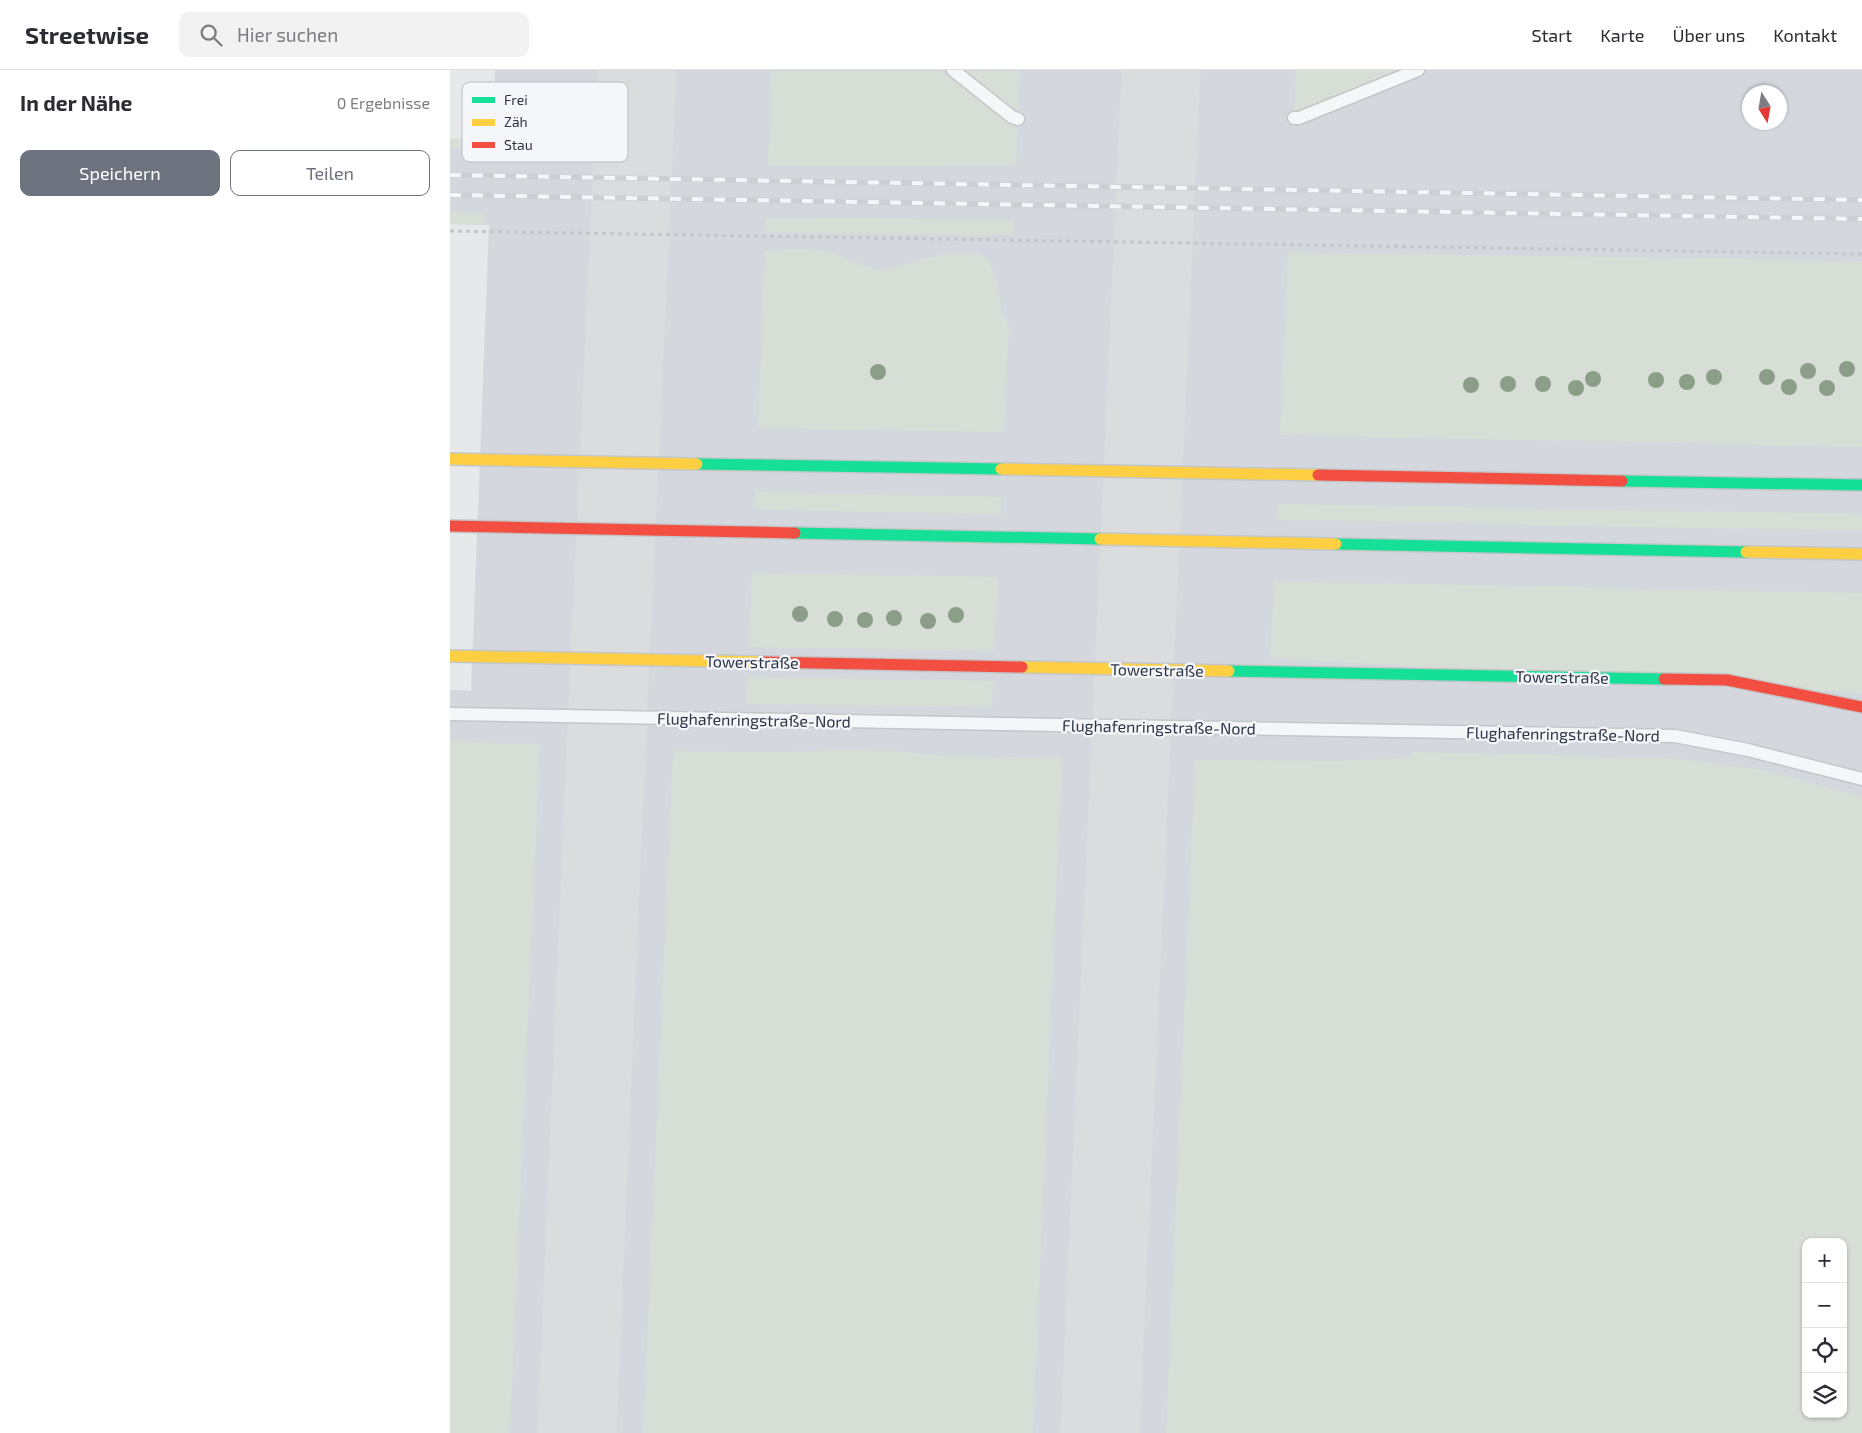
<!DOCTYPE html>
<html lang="de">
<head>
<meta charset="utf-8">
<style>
  :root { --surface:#fff; --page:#f2f2f3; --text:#2b2b33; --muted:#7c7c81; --line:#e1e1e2; --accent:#6c737f }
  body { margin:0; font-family:"Exo 2",sans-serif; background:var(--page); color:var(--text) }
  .controls { position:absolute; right:15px; bottom:15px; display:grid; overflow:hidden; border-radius:10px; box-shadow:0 1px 4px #0004 }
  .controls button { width:45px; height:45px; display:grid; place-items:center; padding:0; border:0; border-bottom:1px solid var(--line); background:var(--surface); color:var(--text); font:25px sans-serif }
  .compass { position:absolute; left:1292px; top:15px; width:45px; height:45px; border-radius:50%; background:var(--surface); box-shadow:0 1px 4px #0004; rotate:169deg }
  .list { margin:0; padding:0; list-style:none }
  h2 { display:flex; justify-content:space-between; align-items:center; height:65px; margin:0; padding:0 20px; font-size:21px }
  h2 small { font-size:16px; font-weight:400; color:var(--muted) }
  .actions { display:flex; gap:10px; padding:15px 20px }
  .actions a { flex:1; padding:11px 0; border:1px solid var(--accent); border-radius:10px; text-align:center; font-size:18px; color:var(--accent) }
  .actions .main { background:var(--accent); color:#fff }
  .icon { flex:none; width:28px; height:28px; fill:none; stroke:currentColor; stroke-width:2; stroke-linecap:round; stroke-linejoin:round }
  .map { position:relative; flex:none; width:1412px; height:1363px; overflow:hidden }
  header { display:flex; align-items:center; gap:30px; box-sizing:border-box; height:70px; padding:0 25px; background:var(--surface); border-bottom:1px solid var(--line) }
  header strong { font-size:24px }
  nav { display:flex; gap:28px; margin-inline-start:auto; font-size:18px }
  .search { width:350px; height:45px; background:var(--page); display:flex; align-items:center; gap:12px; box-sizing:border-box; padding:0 18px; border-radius:10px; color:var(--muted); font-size:19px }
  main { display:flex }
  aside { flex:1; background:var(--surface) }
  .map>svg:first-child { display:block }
  .built { fill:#d4d7dd; fill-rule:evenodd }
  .green { fill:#d6ded6; fill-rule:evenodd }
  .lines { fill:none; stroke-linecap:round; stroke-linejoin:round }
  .taxiway { stroke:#dadcde; stroke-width:79 }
  .lane-casing { stroke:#c4c6c8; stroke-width:15 }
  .fast-casing { stroke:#c4c6c8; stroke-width:14 }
  .slow-casing { stroke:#c4c6c8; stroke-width:14 }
  .jam-casing { stroke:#c4c6c8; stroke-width:14 }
  .path { stroke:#c5c6ca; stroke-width:3; stroke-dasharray:4 4; stroke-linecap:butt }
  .lane { stroke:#f5f6f7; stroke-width:12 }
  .fast { stroke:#16e098; stroke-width:11 }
  .slow { stroke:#ffcf43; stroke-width:11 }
  .jam { stroke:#f24e42; stroke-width:11 }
  .rail-casing { stroke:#cecfd2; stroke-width:5.5 }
  .rail { stroke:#f4f6f9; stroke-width:4; stroke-dasharray:11; stroke-linecap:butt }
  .tree { fill:#8a9e88 }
  .labels { text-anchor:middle; stroke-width:4.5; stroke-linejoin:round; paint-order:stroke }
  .street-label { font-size:16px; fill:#2b3445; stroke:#f4f6f9 }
  .key { fill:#f4f6f9; stroke:#b8bcc3; stroke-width:1 }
  .key-label { font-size:14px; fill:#2b3445 }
</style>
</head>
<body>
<header>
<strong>Streetwise</strong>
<div class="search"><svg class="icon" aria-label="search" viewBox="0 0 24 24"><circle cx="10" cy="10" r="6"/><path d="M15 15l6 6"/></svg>Hier suchen</div>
<nav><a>Start</a><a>Karte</a><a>Über uns</a><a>Kontakt</a></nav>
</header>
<main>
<aside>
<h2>In der Nähe<small>0 Ergebnisse</small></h2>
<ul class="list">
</ul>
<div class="actions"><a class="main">Speichern</a><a>Teilen</a></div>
</aside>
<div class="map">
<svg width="1412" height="1363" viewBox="0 0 1412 1363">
  <rect width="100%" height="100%" fill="#e6e8ea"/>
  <path class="built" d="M 45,0 L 1412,0 L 1412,1363 L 0,1363 L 0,620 L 21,621 L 39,155 L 0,154 L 0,79 L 42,79 ZM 1300,22 L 1330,22 L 1330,52 L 1300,52 ZM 1356,1172 L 1393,1172 L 1393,1344 L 1356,1344 Z"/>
  <path class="green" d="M 570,0 L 569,40 L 562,38 L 516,1 Z
    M 846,0 L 946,0 L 849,41 L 844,41 Z
    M 321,1 L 490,1 L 560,55 L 568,58 L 566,96 L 318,95 Z
    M 0,69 L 19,69 L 25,79 L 0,79 Z
    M 0,142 L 35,142 L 34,155 L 0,154 Z
    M 316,148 L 564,150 L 563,165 L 315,163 Z
    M 315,180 C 336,180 362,177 383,183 C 401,188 413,200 433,199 C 458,197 515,170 536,189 C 547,199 548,228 553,243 C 554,248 557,252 559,257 L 554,362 L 308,358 Z
    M 838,182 L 1412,191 L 1412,377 L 830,365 Z
    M 305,421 L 551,427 L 551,445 L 304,439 Z
    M 827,434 L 1412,444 L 1412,461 L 826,450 Z
    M 302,502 L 548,507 L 544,582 L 299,577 Z
    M 824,511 L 1412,523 L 1412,623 L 820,588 Z
    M 298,606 L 543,611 L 542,638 L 297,634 Z
    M 0,671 L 90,674 L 60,1363 L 0,1363 Z
    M 386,679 L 448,681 L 478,685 L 612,688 L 583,1363 L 193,1363 L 223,680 C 277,682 332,684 386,679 Z
    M 962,682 L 1221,688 L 1313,700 L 1412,727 L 1412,1363 L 716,1363 L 745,690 L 889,691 L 961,687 ZM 1356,1172 L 1393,1172 L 1393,1344 L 1356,1344 Z"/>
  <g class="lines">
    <path class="taxiway" d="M 127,1363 L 156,677 L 187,0
      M 650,1363 L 711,0"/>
    <g class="lane-casing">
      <path id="lane" d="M 503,0 L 562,47 L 568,49
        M 844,48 L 849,48 L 968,0
        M 0,644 L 1225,666 L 1298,680 L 1412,709"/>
    </g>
    <g class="fast-casing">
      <path id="fast" d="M 247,394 L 551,399
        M 1172,411 L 1412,415
        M 345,463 L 650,469
        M 886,474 L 1296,482
        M 779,601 L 1214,609"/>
    </g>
    <g class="slow-casing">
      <path id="slow" d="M 0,389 L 247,394
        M 551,399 L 868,405
        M 650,469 L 886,474
        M 1296,482 L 1412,484
        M 0,586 L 313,592
        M 572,597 L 779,601"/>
    </g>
    <g class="jam-casing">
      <path id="jam" d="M 868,405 L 1172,411
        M 0,456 L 345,463
        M 313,592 L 572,597
        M 1214,609 L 1277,610 L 1412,637"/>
    </g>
    <path class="path" d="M 0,161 L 1412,184"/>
    <use href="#lane" class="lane"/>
    <use href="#fast" class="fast"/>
    <use href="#slow" class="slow"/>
    <use href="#jam" class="jam"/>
    <g class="rail-casing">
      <path id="rail" d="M 0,105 L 1412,130
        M 0,125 L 1412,149"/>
    </g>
    <use href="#rail" class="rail"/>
  </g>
  <g class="tree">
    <circle cx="1397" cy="299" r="8"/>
    <circle cx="1358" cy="301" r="8"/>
    <circle cx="428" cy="302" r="8"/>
    <circle cx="1264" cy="307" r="8"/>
    <circle cx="1317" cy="307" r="8"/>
    <circle cx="1143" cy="309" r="8"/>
    <circle cx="1206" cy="310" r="8"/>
    <circle cx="1237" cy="312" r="8"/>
    <circle cx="1058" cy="314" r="8"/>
    <circle cx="1093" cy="314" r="8"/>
    <circle cx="1021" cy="315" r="8"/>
    <circle cx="1339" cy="317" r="8"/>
    <circle cx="1126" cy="318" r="8"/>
    <circle cx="1377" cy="318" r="8"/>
    <circle cx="350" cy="544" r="8"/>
    <circle cx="506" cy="545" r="8"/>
    <circle cx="444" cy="548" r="8"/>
    <circle cx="385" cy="549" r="8"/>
    <circle cx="415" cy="550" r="8"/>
    <circle cx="478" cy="551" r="8"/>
  </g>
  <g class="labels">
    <g class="street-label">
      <text transform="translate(302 592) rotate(1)" y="6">Towerstraße</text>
      <text transform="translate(707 600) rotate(1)" y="6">Towerstraße</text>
      <text transform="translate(1112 607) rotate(1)" y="6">Towerstraße</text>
      <text transform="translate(304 650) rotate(1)" y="6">Flughafenringstraße-Nord</text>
      <text transform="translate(709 657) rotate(1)" y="6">Flughafenringstraße-Nord</text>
      <text transform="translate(1113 664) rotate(1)" y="6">Flughafenringstraße-Nord</text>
    </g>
  </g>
  <rect x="12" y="12" width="166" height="80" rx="8" class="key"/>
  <rect x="22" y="27" width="23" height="6" fill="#16e098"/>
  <rect x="22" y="49" width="23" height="7" fill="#ffcf43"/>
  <rect x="22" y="72" width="23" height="6" fill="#f24e42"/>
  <g class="key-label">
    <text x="54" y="35">Frei</text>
    <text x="54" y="57">Zäh</text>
    <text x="54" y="80">Stau</text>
  </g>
</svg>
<div class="controls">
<button>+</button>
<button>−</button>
<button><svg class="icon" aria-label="locate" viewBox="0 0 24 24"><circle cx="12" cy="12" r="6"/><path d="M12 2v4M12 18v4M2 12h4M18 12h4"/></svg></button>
<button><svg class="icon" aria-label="layers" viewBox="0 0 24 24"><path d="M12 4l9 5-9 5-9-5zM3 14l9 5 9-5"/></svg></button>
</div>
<svg class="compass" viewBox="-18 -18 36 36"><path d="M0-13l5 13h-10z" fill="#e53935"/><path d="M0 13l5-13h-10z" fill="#7c7c81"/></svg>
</div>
</main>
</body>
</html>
